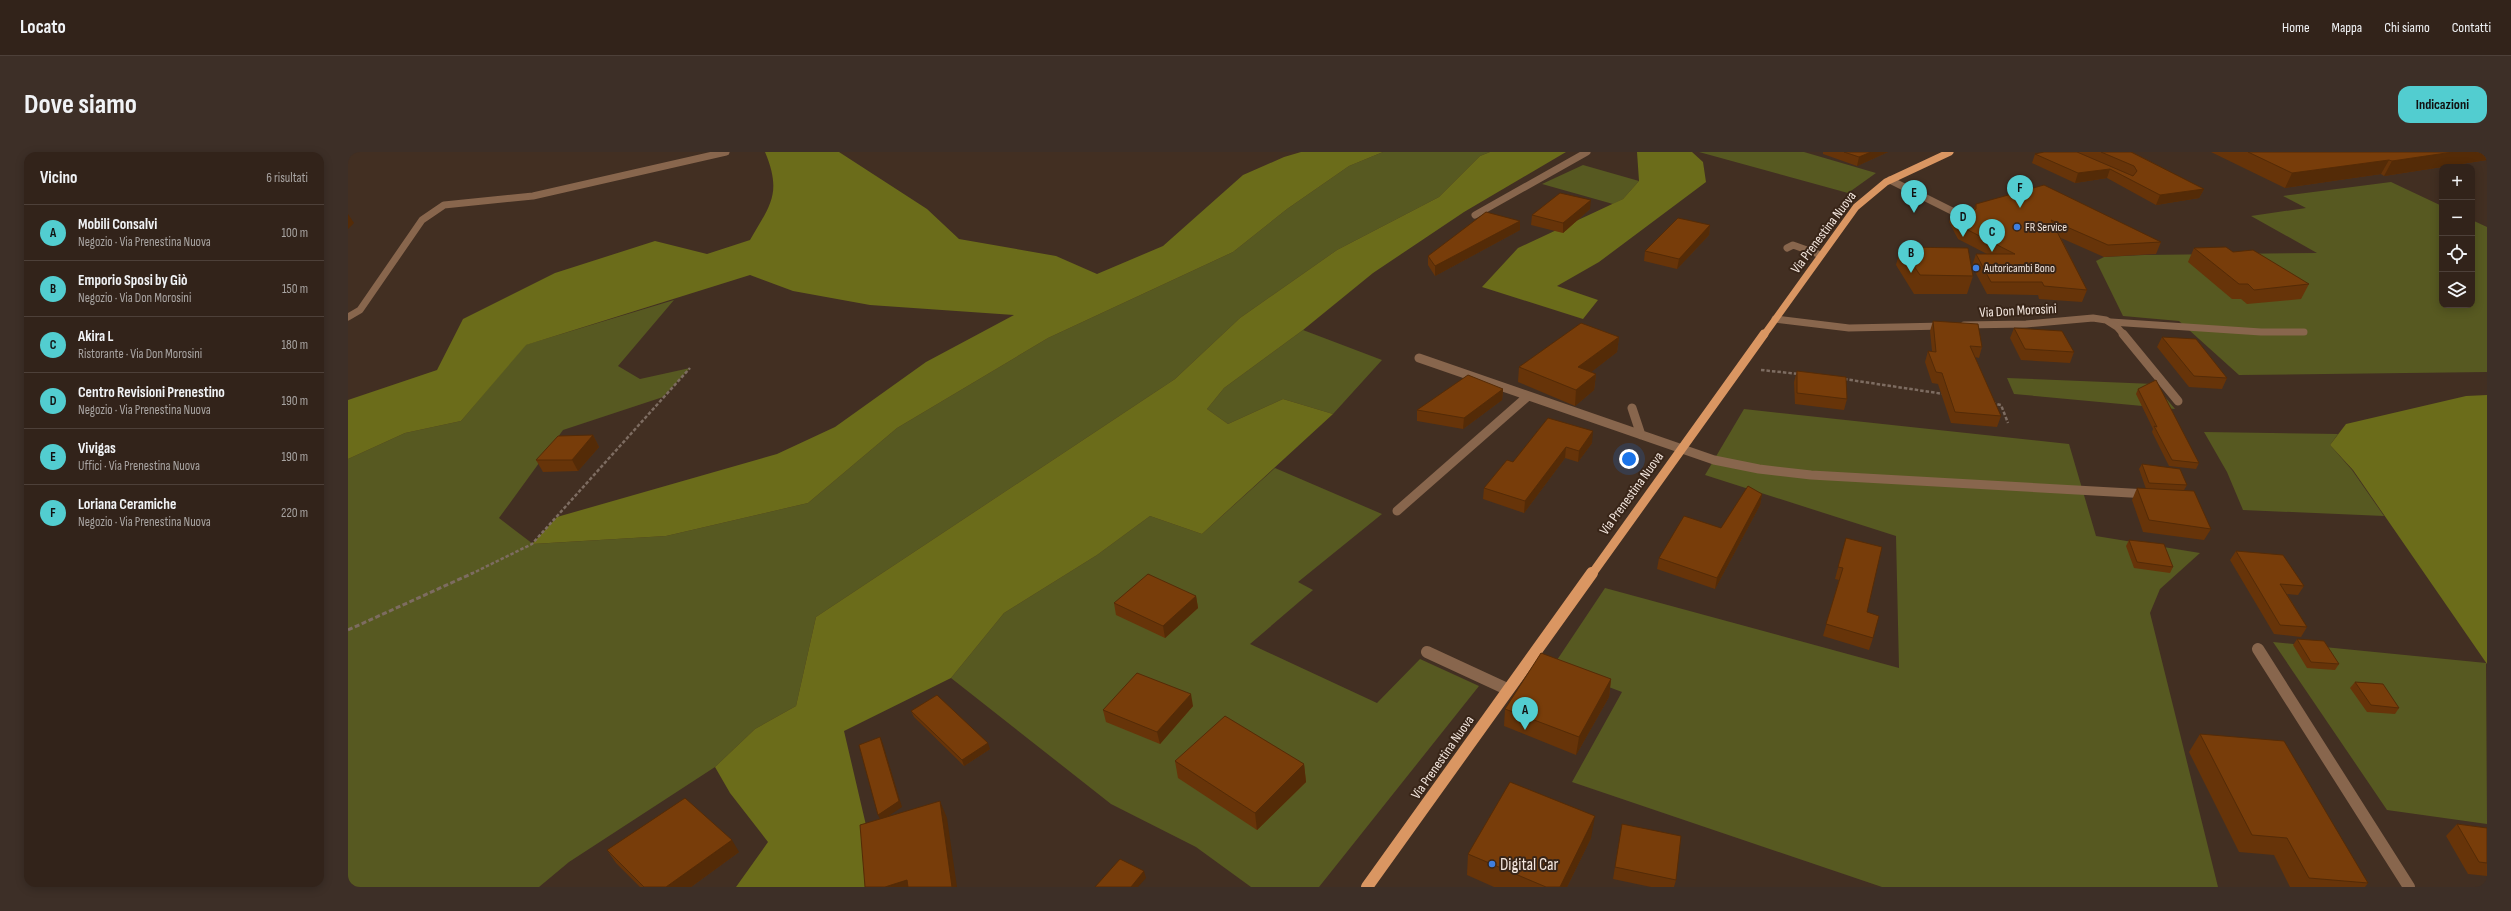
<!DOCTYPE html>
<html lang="it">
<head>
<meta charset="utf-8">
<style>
  :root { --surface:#32231a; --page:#3d2f27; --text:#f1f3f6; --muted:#a8a4a2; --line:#4d4039; --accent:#52cdd0 }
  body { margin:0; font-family:"Sofia Sans Condensed",sans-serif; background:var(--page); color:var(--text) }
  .controls { position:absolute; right:12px; top:12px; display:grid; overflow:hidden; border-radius:8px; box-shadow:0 2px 10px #0003 }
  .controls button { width:36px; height:36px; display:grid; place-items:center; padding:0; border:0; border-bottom:1px solid var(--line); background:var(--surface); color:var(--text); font:20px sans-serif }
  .you { position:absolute; left:1281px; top:307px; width:14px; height:14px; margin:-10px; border:3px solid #fff; border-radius:50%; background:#1a73e8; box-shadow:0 0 0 6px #1a73e833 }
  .badge { display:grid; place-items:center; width:26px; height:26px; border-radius:50%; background:var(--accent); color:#111; font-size:13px; font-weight:700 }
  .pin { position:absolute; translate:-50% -33px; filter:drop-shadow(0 1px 2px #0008) }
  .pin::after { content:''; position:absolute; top:21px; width:14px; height:12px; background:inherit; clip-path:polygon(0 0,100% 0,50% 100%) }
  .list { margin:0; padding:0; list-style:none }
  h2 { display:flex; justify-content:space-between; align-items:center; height:52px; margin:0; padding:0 16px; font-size:17px }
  h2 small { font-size:13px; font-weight:400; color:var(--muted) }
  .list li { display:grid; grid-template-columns:26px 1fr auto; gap:12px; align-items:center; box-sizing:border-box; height:56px; padding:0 16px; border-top:1px solid var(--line) }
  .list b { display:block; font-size:15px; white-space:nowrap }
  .list p { margin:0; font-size:13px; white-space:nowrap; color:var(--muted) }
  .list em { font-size:13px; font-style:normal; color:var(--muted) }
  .icon { flex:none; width:22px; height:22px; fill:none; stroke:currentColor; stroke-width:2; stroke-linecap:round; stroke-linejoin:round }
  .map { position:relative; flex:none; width:2139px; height:735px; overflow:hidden; border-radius:12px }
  header { display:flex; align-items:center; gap:24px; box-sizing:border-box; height:56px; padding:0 20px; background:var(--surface); border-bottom:1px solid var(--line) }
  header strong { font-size:19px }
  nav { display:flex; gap:22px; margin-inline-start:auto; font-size:14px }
  .intro { display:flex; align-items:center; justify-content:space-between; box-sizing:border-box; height:96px; padding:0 24px }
  h1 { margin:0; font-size:28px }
  .button { padding:10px 18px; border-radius:12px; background:var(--accent); color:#111; font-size:14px; font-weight:700 }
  main { display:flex; gap:24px; padding:0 24px }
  aside { flex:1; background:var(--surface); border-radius:12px; box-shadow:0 2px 10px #0003 }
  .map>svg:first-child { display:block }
  .green { fill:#575921 }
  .forest { fill:#6b6c1a }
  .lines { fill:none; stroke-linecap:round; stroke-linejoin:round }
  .path-far1 { stroke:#7d6c61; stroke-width:2.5; stroke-dasharray:3.5 2; stroke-linecap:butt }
  .path { stroke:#7d6c61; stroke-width:3; stroke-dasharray:5 2.5; stroke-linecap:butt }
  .lane-far2 { stroke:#88664d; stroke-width:7 }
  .lane-far1 { stroke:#88664d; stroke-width:9 }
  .lane { stroke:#88664d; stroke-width:12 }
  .street-far1 { stroke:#88664d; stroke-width:7 }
  .street { stroke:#88664d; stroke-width:9 }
  .primary-far2 { stroke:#da9662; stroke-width:7 }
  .primary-far1 { stroke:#da9662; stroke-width:9 }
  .primary { stroke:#da9662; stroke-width:12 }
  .wall { fill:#673409 }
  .shaded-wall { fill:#542b07 }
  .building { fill:#783d0a; stroke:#542b07 }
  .shop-dot { fill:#3f7fe0; stroke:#382518; stroke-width:1.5 }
  .labels { text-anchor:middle; stroke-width:4; stroke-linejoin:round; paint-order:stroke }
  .far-poi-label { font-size:12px; fill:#f3e6de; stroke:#382518; text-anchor:start }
  .street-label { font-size:14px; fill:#f3e6de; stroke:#382518 }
  .near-poi-label { font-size:17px; fill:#f3e6de; stroke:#382518; text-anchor:start }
</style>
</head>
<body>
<header>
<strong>Locato</strong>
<nav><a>Home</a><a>Mappa</a><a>Chi siamo</a><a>Contatti</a></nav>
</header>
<div class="intro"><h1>Dove siamo</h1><a class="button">Indicazioni</a></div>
<main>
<aside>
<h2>Vicino<small>6 risultati</small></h2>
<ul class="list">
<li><span class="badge">A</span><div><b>Mobili Consalvi</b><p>Negozio · Via Prenestina Nuova</p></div><em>100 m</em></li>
<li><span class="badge">B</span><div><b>Emporio Sposi by Giò</b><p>Negozio · Via Don Morosini</p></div><em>150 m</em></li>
<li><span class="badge">C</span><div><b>Akira L</b><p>Ristorante · Via Don Morosini</p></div><em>180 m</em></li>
<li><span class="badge">D</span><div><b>Centro Revisioni Prenestino</b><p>Negozio · Via Prenestina Nuova</p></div><em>190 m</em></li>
<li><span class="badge">E</span><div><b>Vivigas</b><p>Uffici · Via Prenestina Nuova</p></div><em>190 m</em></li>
<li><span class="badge">F</span><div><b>Loriana Ceramiche</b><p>Negozio · Via Prenestina Nuova</p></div><em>220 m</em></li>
</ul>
</aside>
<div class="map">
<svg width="2139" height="735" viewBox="0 0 2139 735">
  <rect width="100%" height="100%" fill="#422f22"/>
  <path class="green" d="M 1035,0 L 1142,0 L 1132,4 L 1091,45 L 989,98 L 892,166 L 827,227 L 468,465 L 448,554 L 407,577 L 367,615 L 221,710 L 191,735 L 0,735 L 0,307 L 57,281 L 113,269 L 177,193 L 326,148 L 270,214 L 292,227 L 342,216 L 315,245 L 215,278 L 151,366 L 185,392 L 318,384 L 460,351 L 549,276 L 700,186 L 885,100 L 939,57 L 1001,14 Z
    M 1351,0 L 1456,0 L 1528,21 L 1500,41 Z
    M 1235,13 L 1291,29 L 1275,47 L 1265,52 L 1194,32 Z
    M 2043,30 L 2094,54 L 2094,153 L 2124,153 L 2124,68 L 2139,75 L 2139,220 L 1891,223 L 1831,169 L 1775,164 L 1748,109 L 1756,105 L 1796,103 L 1969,101 L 1903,64 L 1958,56 L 1935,44 Z
    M 955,178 L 1034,208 L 985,262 L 935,247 L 880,272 L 859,257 L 876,236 Z
    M 1659,226 L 1806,232 L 1827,257 L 1666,242 Z
    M 1396,257 L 1721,292 L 1748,384 L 1852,401 L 1812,437 L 1802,461 L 1870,735 L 1534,735 L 1224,630 L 1274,540 L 1205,514 L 1257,436 L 1551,516 L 1548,384 L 1357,323 Z
    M 1856,280 L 1990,282 L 1982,293 L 2004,318 L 2036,364 L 1895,358 L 1879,320 Z
    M 927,316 L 1034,362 L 950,430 L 965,438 L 902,492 L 1029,551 L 1072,507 L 1131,534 L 971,735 L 903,735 L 848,695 L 763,652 L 603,526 L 656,461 L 749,403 L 802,364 L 854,382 Z
    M 1925,490 L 2138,511 L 2139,672 L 2039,658 Z"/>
  <path class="forest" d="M 417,0 L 491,0 L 579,57 L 611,87 L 708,104 L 749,122 L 815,94 L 895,23 L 936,5 L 953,0 L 1035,0 L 1001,14 L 939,57 L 885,100 L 700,186 L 549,276 L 460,351 L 318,384 L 184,392 L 209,365 L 429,302 L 487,275 L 578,210 L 666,163 L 522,153 L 445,139 L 402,123 L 178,193 L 113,269 L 57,281 L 0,307 L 0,248 L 89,218 L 115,167 L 207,121 L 307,89 L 359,102 L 402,88 C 423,52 434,41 417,0 Z
    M 1142,0 L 1218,0 L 1116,60 L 1025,121 L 955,178 L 876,236 L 859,257 L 880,272 L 935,247 L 985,262 L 854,382 L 802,364 L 749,403 L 656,461 L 603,526 L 496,579 L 521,686 L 524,735 L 388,735 L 420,690 L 382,641 L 367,615 L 407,577 L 448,554 L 468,465 L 827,227 L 892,166 L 989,98 L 1091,45 L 1132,4 Z
    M 1289,0 L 1344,0 L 1355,10 L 1358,30 L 1251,110 L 1209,134 L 1250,148 L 1235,167 L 1134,135 L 1170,96 L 1275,47 L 1291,29 Z
    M 2139,243 L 2139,512 L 2005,318 L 1982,293 L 1998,272 L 2118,244 Z"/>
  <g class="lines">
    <path class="path-far1" d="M 1413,218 L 1451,222
      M 1496,227 L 1596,242
      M 1644,251 L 1653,253 L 1660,271
      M 123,422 L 184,392 L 342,216"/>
    <path class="path" d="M 0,478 L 125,421"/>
    <path class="lane-far2" d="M 1542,28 L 1616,65
      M 1439,96 L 1445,93 L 1473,103
      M 0,165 L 12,158 L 74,68 L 96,53 L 185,44 L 378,0
      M 1763,170 L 1913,180 L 1956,180"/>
    <path class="lane-far1" d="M 1071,206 L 1366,308 L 1411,317 L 1463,323 L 1800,342
      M 1284,256 L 1293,283
      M 1049,359 L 1180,244"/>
    <path class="lane" d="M 1910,497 L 2061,735
      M 1079,500 L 1159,537"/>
    <path class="street-far1" d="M 1127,63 L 1239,0
      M 1427,167 L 1501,176 L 1596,174
      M 1616,173 L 1678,172 L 1745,166 L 1758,168 L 1769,175 L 1776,183"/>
    <path class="street" d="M 1775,182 L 1830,249"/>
    <path class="primary-far2" d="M 1416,183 L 1508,55 L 1538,30 L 1602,0"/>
    <path class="primary-far1" d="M 1244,422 L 1416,182"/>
    <path class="primary" d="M 1019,735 L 1244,421"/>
  </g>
  <path class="wall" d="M 1475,0 L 1540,0 L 1509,14 L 1475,2 Z
    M 1731,0 L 1784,0 L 1856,37 L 1851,46 L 1808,53 L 1759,26 L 1727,31 L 1684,11 L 1687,2 L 1731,1 Z
    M 1863,0 L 2139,0 L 2139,8 L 2036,24 L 2033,22 L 1937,36 Z
    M 1628,52 L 1813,90 L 1808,102 L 1756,105 L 1713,86 L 1739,138 L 1734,150 L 1691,147 L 1690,143 L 1639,142 L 1624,114 L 1628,102 L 1639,102 L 1610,87 L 1601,70 L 1605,58 L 1624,60 L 1625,59 Z
    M 1242,57 L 1215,81 L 1183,73 L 1184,63 Z
    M 1362,73 L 1361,83 L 1329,117 L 1296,109 L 1297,99 Z
    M 1172,78 L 1087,124 L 1080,113 L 1080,104 Z
    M 1553,95 L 1625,124 L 1619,142 L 1566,142 L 1548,113 Z
    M 1846,96 L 1885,100 L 1961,132 L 1953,147 L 1899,152 L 1893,147 L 1884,147 L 1840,110 Z
    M 1585,169 L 1634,195 L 1631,206 L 1627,205 L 1653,264 L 1649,275 L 1603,271 L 1590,232 L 1584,231 L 1577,210 L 1580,199 L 1584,199 L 1582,179 Z
    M 1666,176 L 1726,200 L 1722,211 L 1673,208 L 1662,186 Z
    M 1271,185 L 1269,200 L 1243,220 L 1248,222 L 1246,238 L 1227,254 L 1170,230 L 1171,215 Z
    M 1814,185 L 1879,226 L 1874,237 L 1841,235 L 1809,195 Z
    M 1449,219 L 1499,247 L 1496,258 L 1447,252 L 1446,230 Z
    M 1155,237 L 1154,248 L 1115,277 L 1069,269 L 1069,258 Z
    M 1790,237 L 1851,311 L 1848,317 L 1821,314 L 1804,280 L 1805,277 L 1788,242 Z
    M 1200,266 L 1244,291 L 1230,310 L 1217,306 L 1176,361 L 1135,347 L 1136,336 L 1165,310 Z
    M 245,283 L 251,295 L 230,319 L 195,320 L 188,308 Z
    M 1794,312 L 1839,333 L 1836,338 L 1863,377 L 1856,388 L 1795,380 L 1784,348 L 1789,336 L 1798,337 L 1791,317 Z
    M 1414,342 L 1412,353 L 1367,437 L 1309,417 L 1311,406 L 1373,376 Z
    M 1498,386 L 1519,460 L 1525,486 L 1521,498 L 1475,484 L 1491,428 L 1487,427 Z
    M 1781,388 L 1825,415 L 1822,421 L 1786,416 L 1778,394 Z
    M 1888,399 L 1956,434 L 1950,443 L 1939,442 L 1959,475 L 1953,485 L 1926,482 L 1882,408 Z
    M 848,444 L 850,456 L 817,486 L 768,463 L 766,451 Z
    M 1949,487 L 1991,512 L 1987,518 L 1959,516 L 1945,493 Z
    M 1263,527 L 1261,545 L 1228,603 L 1156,574 L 1157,557 Z
    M 2007,530 L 2051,556 L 2047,562 L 2019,560 L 2002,536 Z
    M 845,554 L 812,592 L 758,570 L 755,558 Z
    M 563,559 L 642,597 L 616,614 L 566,565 Z
    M 1852,582 L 2020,731 L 2017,735 L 1942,735 L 1926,703 L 1891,700 L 1841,600 Z
    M 827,609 L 956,612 L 958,630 L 909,678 L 830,626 Z
    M 1274,672 L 1328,728 L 1326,735 L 1303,735 L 1265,727 Z
    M 2109,672 L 2139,676 L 2139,724 L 2120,722 L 2098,684 Z
    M 1243,686 L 1219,735 L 1146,735 L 1119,723 L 1120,702 Z
    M 259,698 L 391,700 L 343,735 L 292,735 L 268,711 Z"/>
  <path class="shaded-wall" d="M 1523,0 L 1540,0 L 1509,14 L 1511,5 Z
    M 2105,0 L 2139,0 L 2139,8 L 2036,24 L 2044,9 Z
    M 2041,8 L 2033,22 L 1937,36 L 1944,21 Z
    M 1762,17 L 1759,26 L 1727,31 L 1730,21 Z
    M 1856,37 L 1851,46 L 1808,53 L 1812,43 Z
    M 1243,48 L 1242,57 L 1215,81 L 1215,71 Z
    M 0,62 L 6,71 L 0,77 Z
    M 1172,69 L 1172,78 L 1087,124 L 1087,114 Z
    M 1362,73 L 1361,83 L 1329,117 L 1331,107 Z
    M 1271,185 L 1269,200 L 1229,231 L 1230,215 Z
    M 1248,222 L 1246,238 L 1227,254 L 1228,238 Z
    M 1155,237 L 1154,248 L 1115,277 L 1116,266 Z
    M 1245,279 L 1244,291 L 1230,310 L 1231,299 Z
    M 245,283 L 251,295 L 230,319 L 224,308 Z
    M 1218,295 L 1217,306 L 1176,361 L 1177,349 Z
    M 1414,342 L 1412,353 L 1367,437 L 1369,426 Z
    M 848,444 L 850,456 L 817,486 L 815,474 Z
    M 1263,527 L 1261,545 L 1228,603 L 1231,585 Z
    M 843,542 L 845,554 L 812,592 L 809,580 Z
    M 532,585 L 535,592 L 554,655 L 533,669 L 530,663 Z
    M 640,591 L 642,597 L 616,614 L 614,608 Z
    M 956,612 L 958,630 L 909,678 L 907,661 Z
    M 592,649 L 599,666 L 609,735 L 604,735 Z
    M 1247,664 L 1243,686 L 1219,735 L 1212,735 Z
    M 384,688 L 391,700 L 343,735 L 318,735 Z
    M 796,719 L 798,726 L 790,735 L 783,735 Z
    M 559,728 L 562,735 L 537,735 Z"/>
  <path class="building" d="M 1496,0 L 1523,0 L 1511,5 Z
    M 1696,0 L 1729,0 L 1785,24 L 1789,19 L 1786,14 L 1753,0 L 1783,0 L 1856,37 L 1812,43 L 1762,17 L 1730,21 L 1687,2 Z
    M 1900,0 L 2105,0 L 2044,9 L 2041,8 L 1944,21 Z
    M 1696,33 L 1813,90 L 1760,93 L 1703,68 L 1739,138 L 1696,134 L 1694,130 L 1643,130 L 1628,102 L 1667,102 L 1614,75 L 1605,58 L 1614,56 L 1624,60 L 1628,57 L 1628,52 Z
    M 1212,41 L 1243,48 L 1215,71 L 1184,63 Z
    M 1138,60 L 1172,69 L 1087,114 L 1080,104 Z
    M 1330,66 L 1362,73 L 1331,107 L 1297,99 Z
    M 1553,95 L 1620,96 L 1625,124 L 1572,123 Z
    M 1878,95 L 1885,100 L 1905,98 L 1961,132 L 1906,138 L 1900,132 L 1891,132 L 1846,96 Z
    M 1585,169 L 1630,172 L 1634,195 L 1622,194 L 1653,264 L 1607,260 L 1594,221 L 1588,220 L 1580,199 L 1588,200 Z
    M 1233,171 L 1271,185 L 1230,215 L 1248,222 L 1228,238 L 1171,215 Z
    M 1666,176 L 1714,179 L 1726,200 L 1677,197 Z
    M 1814,185 L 1848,187 L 1879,226 L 1846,224 Z
    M 1449,219 L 1498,225 L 1499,247 L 1449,241 Z
    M 1120,223 L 1155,237 L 1116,266 L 1069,258 Z
    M 1808,228 L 1851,311 L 1824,308 L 1806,274 L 1809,275 L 1790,237 Z
    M 1200,266 L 1245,279 L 1231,299 L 1218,295 L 1177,349 L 1136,336 L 1159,308 L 1165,310 Z
    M 245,283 L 224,308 L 188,308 L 210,284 Z
    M 1794,312 L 1832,317 L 1839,333 L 1801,331 Z
    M 1400,334 L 1414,342 L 1369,426 L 1311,406 L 1336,364 L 1373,376 Z
    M 1789,336 L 1846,339 L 1863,377 L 1801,368 Z
    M 1498,386 L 1534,395 L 1519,460 L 1531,464 L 1525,486 L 1478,472 L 1495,416 L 1490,415 Z
    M 1781,388 L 1816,392 L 1825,415 L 1789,410 Z
    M 1888,399 L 1935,403 L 1956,434 L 1932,432 L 1959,475 L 1932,473 Z
    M 800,422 L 848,444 L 815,474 L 766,451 Z
    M 1949,487 L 1976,489 L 1991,512 L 1963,510 Z
    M 1193,501 L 1263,527 L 1231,585 L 1157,557 Z
    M 789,521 L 843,542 L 809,580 L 755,558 Z
    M 2007,530 L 2035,532 L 2051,556 L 2023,553 Z
    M 589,543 L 640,591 L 614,608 L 563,559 Z
    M 877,564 L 956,612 L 907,661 L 827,609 Z
    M 1852,582 L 1936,589 L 2020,731 L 1961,726 L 1939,686 L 1904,683 Z
    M 532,585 L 551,649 L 530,663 L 511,593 Z
    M 1162,630 L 1247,664 L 1212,735 L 1198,735 L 1120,702 Z
    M 337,646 L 384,688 L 318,735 L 296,735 L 259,698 Z
    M 592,649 L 604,735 L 560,735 L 559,728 L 537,735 L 517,735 L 512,673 Z
    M 1274,672 L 1333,684 L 1328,728 L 1267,715 Z
    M 2109,672 L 2139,676 L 2139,711 L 2131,710 Z
    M 772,707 L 796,719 L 783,735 L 747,735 Z"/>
  <g class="shop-dot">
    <circle cx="1669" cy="75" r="4"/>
    <circle cx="1628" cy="116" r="4"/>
    <circle cx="1144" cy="712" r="4"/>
  </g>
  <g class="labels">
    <g class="far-poi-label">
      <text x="1677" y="79">FR Service</text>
      <text x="1636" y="120">Autoricambi Bono</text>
    </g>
    <g class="street-label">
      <text transform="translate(1475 80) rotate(-53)" y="5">Via Prenestina Nuova</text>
      <text transform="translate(1670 158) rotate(-3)" y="5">Via Don Morosini</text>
      <text transform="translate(1283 341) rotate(-54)" y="5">Via Prenestina Nuova</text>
      <text transform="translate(1094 605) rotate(-55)" y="5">Via Prenestina Nuova</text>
    </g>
    <g class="near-poi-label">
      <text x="1152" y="718">Digital Car</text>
    </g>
  </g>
</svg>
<div class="controls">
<button>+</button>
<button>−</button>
<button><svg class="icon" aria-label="locate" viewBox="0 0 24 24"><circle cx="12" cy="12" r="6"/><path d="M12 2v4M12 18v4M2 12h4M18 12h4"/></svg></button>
<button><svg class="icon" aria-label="layers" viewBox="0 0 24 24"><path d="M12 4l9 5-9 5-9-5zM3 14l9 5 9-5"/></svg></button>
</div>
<div class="you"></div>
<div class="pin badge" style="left:1177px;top:578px">A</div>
<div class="pin badge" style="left:1563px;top:121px">B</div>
<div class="pin badge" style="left:1644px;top:100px">C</div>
<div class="pin badge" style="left:1615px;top:85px">D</div>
<div class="pin badge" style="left:1566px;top:61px">E</div>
<div class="pin badge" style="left:1672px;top:56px">F</div>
</div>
</main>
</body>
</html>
